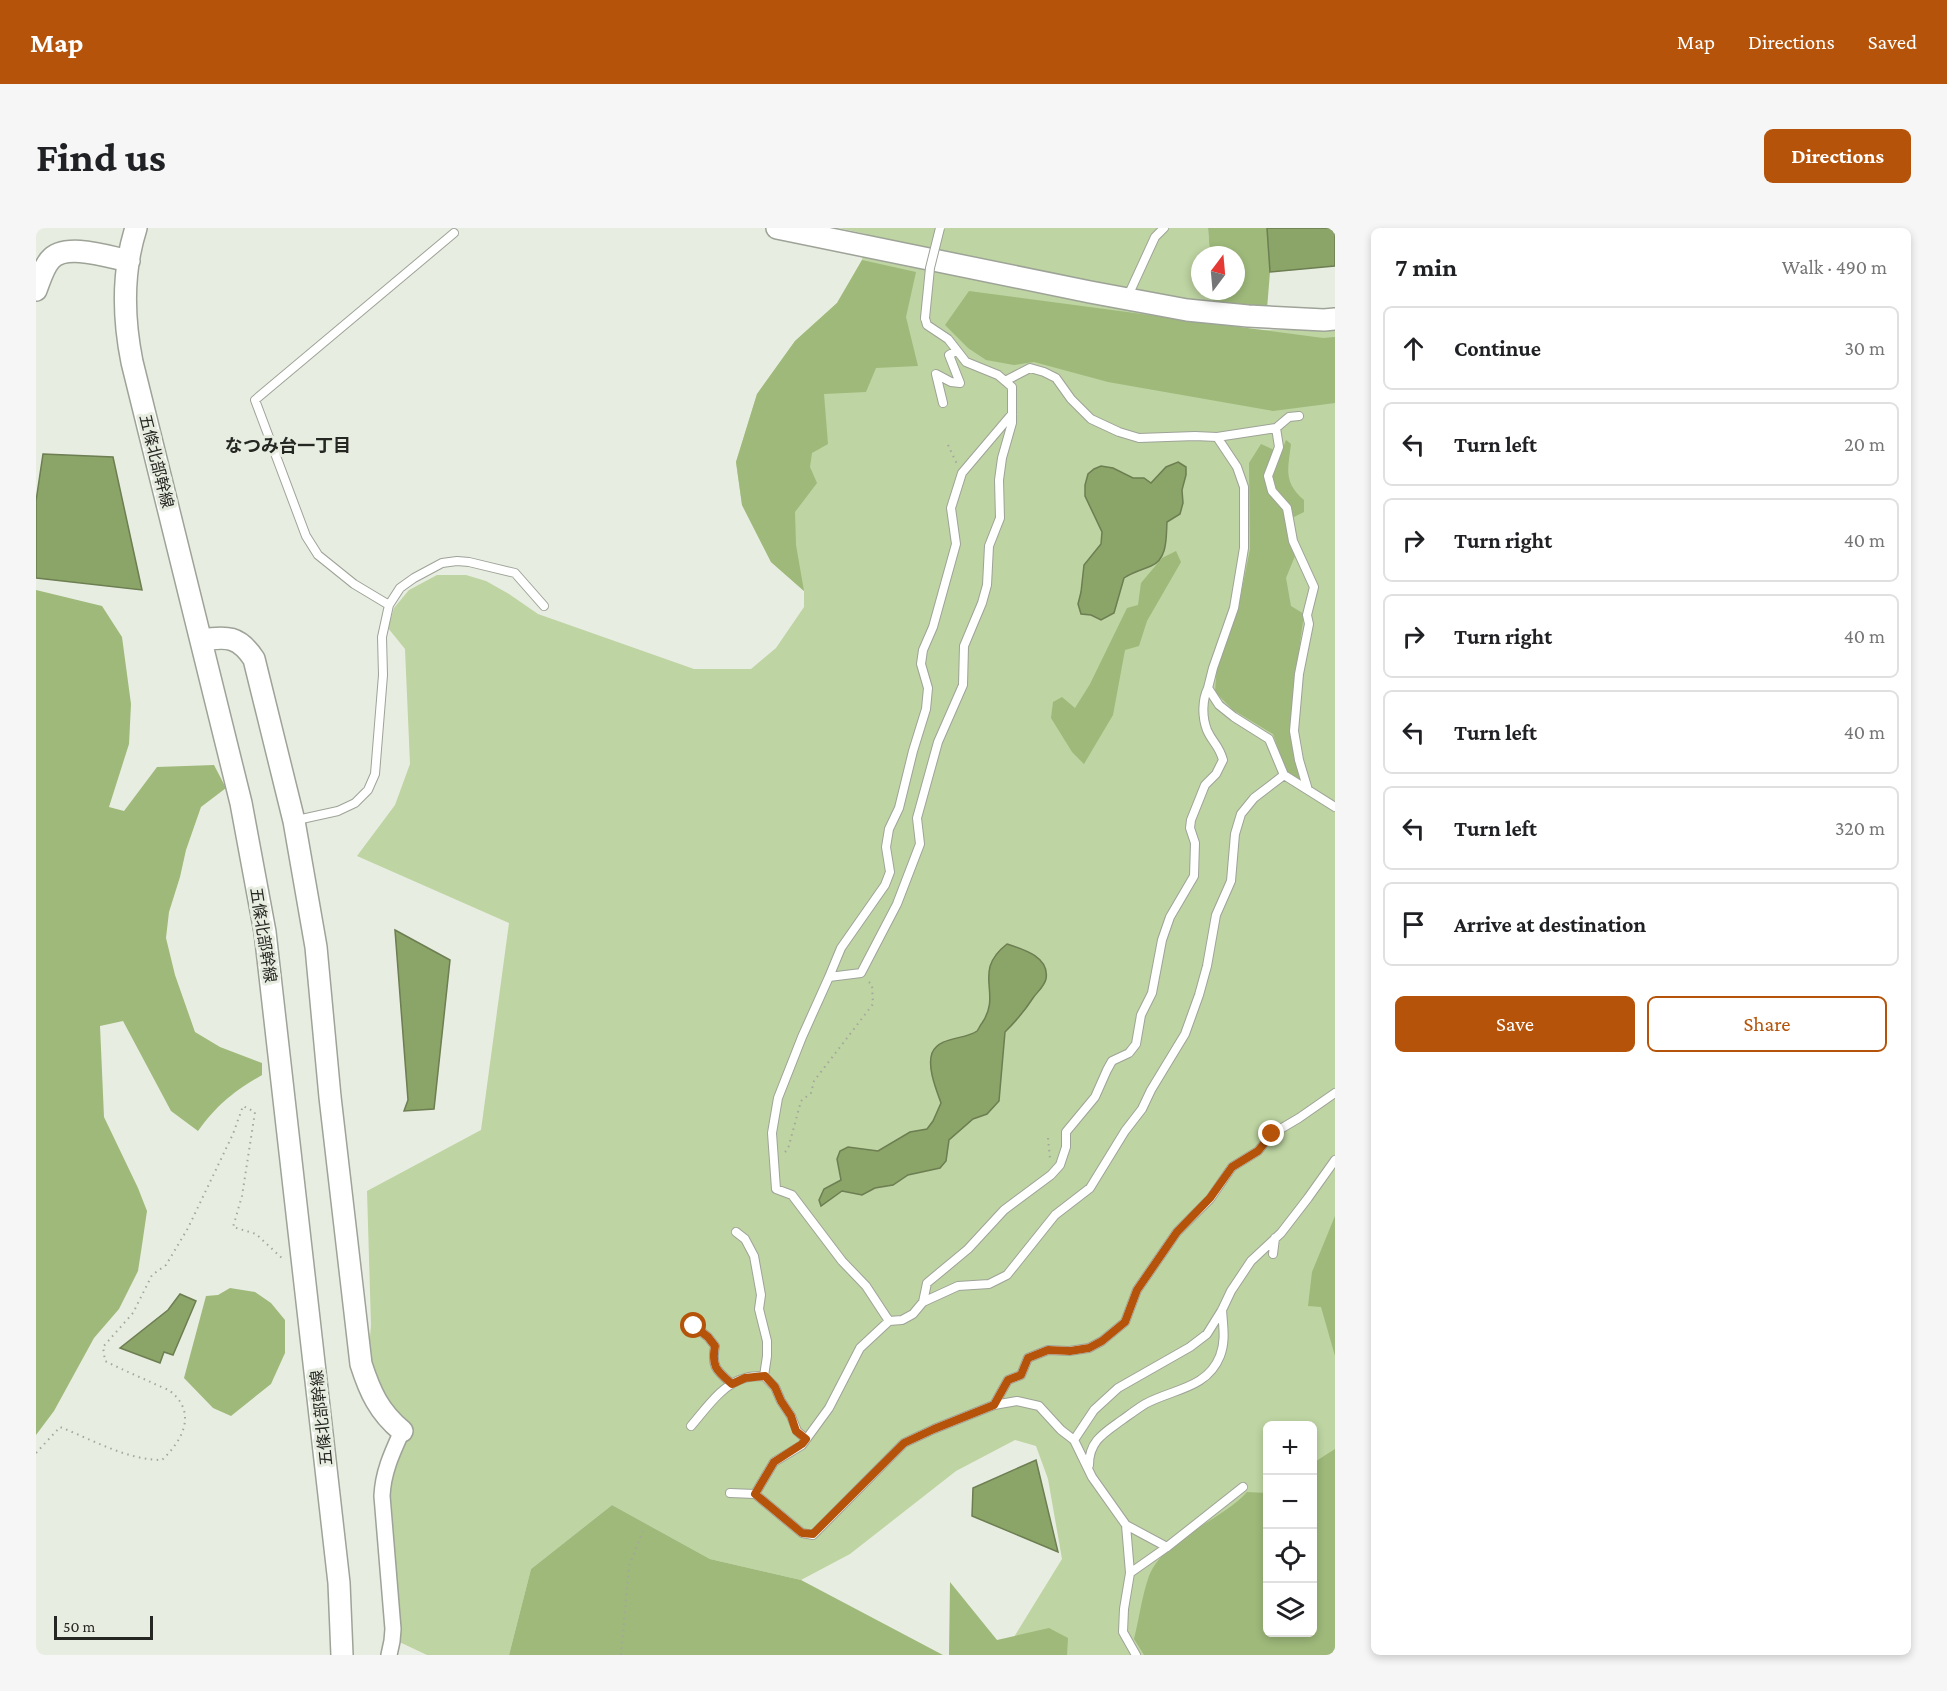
<!DOCTYPE html>
<html lang="en">
<head>
<meta charset="utf-8">
<style>
  :root { --surface:#fff; --page:#f6f6f6; --text:#202124; --muted:#757577; --line:#e0e0e0; --accent:#b45309 }
  body { margin:0; font-family:"Crimson Pro","Noto Sans JP",serif; background:var(--page); color:var(--text) }
  .controls { position:absolute; right:18px; bottom:18px; display:grid; overflow:hidden; border-radius:9px; box-shadow:0 3px 9px #0003 }
  .controls button { width:54px; height:54px; display:grid; place-items:center; padding:0; border:0; border-bottom:2px solid var(--line); background:var(--surface); color:var(--text); font:30px sans-serif }
  .compass { position:absolute; left:1155px; top:18px; width:54px; height:54px; border-radius:50%; background:var(--surface); box-shadow:0 3px 9px #0003; rotate:16deg }
  .scale { position:absolute; left:18px; bottom:15px; width:99px; box-sizing:border-box; padding-left:6px; border:3px solid #252722; border-top:0; font-size:16px; line-height:21px; white-space:nowrap; color:#252722; -webkit-text-stroke:4px #e8ede1; paint-order:stroke }
  .stop { position:absolute; width:18px; height:18px; margin:-14px; border:4px solid #b45309; border-radius:50%; background:#fff }
  .stop.end { background:#b45309; border-color:#fff; box-shadow:0 2px 6px #0008 }
  .list { margin:0; padding:0; list-style:none }
  h2 { display:flex; justify-content:space-between; align-items:center; height:78px; margin:0; padding:0 24px; font-size:26px }
  h2 small { font-size:20px; font-weight:400; color:var(--muted) }
  .list li { display:grid; grid-template-columns:39px 1fr auto; gap:18px; align-items:center; box-sizing:border-box; height:84px; margin:0 12px 12px; padding:0 12px; border:2px solid var(--line); border-radius:9px }
  .list b { display:block; font-size:22px; white-space:nowrap }
  .list em { font-size:20px; font-style:normal; color:var(--muted) }
  .actions { display:flex; gap:12px; padding:18px 24px }
  .actions a { flex:1; padding:14px 0; border:2px solid var(--accent); border-radius:9px; text-align:center; font-size:21px; color:var(--accent) }
  .actions .main { background:var(--accent); color:#fff }
  .icon { flex:none; width:33px; height:33px; fill:none; stroke:currentColor; stroke-width:2; stroke-linecap:round; stroke-linejoin:round }
  .map { position:relative; flex:none; width:1299px; height:1427px; overflow:hidden; border-radius:9px }
  header { display:flex; align-items:center; gap:36px; box-sizing:border-box; height:84px; padding:0 30px; background:var(--accent); color:#fff }
  header strong { font-size:28px }
  nav { display:flex; gap:33px; margin-inline-start:auto; font-size:21px }
  .intro { display:flex; align-items:center; justify-content:space-between; box-sizing:border-box; height:144px; padding:0 36px }
  h1 { margin:0; font-size:42px }
  .button { padding:15px 27px; border-radius:9px; background:var(--accent); color:#fff; font-size:21px; font-weight:700 }
  main { display:flex; gap:36px; padding:0 36px }
  aside { flex:1; background:var(--surface); border-radius:9px; box-shadow:0 3px 9px #0003 }
  .map>svg:first-child { display:block }
  .green { fill:#bed4a2; fill-rule:evenodd }
  .forest { fill:#9eb97a }
  .water { fill:#8ba467; stroke:#6c7e52; stroke-width:1.5 }
  .lines { fill:none; stroke-linecap:round; stroke-linejoin:round }
  .lane-casing { stroke:#9ea398; stroke-width:10 }
  .street-casing { stroke:#9ea398; stroke-width:18 }
  .secondary-casing { stroke:#9ea398; stroke-width:24 }
  .path { stroke:#a3a79e; stroke-width:2; stroke-dasharray:1.5 4.5; stroke-linecap:butt }
  .lane { stroke:#fff; stroke-width:8 }
  .street { stroke:#fff; stroke-width:15 }
  .secondary { stroke:#fff; stroke-width:21 }
  .lane-bridge-casing { stroke:#9ea398; stroke-width:10; stroke-linecap:butt }
  .lane-bridge { stroke:#fff; stroke-width:8 }
  .route { stroke:#b45309; stroke-width:8 }
  .labels { text-anchor:middle; stroke-width:6; stroke-linejoin:round; paint-order:stroke }
  .street-label { font-size:16px; fill:#252722; stroke:#e8ede1 }
  .neighbourhood-label { font-size:18px; font-weight:bold; fill:#252722; stroke:#e8ede1 }
</style>
</head>
<body>
<header>
<strong>Map</strong>
<nav><a>Map</a><a>Directions</a><a>Saved</a></nav>
</header>
<div class="intro"><h1>Find us</h1><a class="button">Directions</a></div>
<main>
<div class="map">
<svg width="1299" height="1427" viewBox="0 0 1299 1427">
  <rect width="100%" height="100%" fill="#e8ede1"/>
  <path class="green" d="M 803,0 L 1172,0 L 1174,27 L 1164,27 L 1164,63 L 1176,63 L 1179,101 L 1243,102 L 1299,100 L 1299,1427 L 970,1427 L 970,1422 L 1026,1331 L 1012,1251 L 1000,1218 L 979,1212 L 920,1243 L 814,1326 L 765,1352 L 674,1331 L 576,1277 L 495,1341 L 473,1427 L 391,1427 L 357,1411 L 343,1271 L 359,1213 L 332,1132 L 335,1097 L 331,963 L 445,902 L 473,695 L 321,628 L 359,577 L 374,536 L 369,421 L 352,400 L 358,380 L 373,362 L 401,347 L 430,347 L 450,353 L 473,366 L 502,386 L 658,441 L 715,441 L 740,420 L 768,379 L 768,363 L 735,334 L 706,277 L 700,234 L 721,166 L 759,113 L 801,75 L 826,32 L 830,6 ZM 1232,1198 L 1276,1198 L 1276,1404 L 1232,1404 Z"/>
  <path class="forest" d="M 1172,0 L 1231,0 L 1234,44 L 1231,81 L 1177,77 L 1176,63 L 1200,63 L 1200,27 L 1174,27 Z
    M 826,32 L 880,44 L 870,89 L 882,138 L 840,140 L 830,164 L 788,166 L 792,216 L 776,225 L 774,239 L 781,255 L 759,284 L 760,317 L 768,363 L 735,334 L 706,277 L 700,234 L 721,166 L 759,113 L 801,75 Z
    M 933,63 L 1287,110 L 1299,109 L 1299,175 L 1237,183 L 1072,154 L 998,134 L 978,137 L 950,132 L 932,120 L 909,97 Z
    M 1250,212 L 1255,216 C 1252,241 1247,254 1268,272 L 1268,284 L 1250,293 L 1259,328 L 1250,350 L 1255,378 L 1268,386 L 1259,452 L 1255,503 L 1266,553 L 1250,543 L 1237,506 L 1197,482 L 1179,464 L 1181,437 L 1202,381 L 1214,321 L 1213,235 L 1225,216 L 1245,225 Z
    M 1140,323 L 1145,334 L 1111,393 L 1103,418 L 1089,422 L 1077,487 L 1048,536 L 1036,524 L 1015,490 L 1017,474 L 1026,469 L 1039,480 L 1054,456 L 1091,380 L 1102,377 L 1105,355 L 1126,330 Z
    M 0,362 L 66,378 L 86,409 L 95,476 L 93,516 L 73,579 L 88,583 L 121,539 L 178,537 L 190,560 L 165,579 L 150,622 L 144,649 L 133,684 L 130,710 L 139,747 L 159,804 L 184,819 L 226,835 L 226,847 C 197,864 182,876 162,903 L 135,883 L 87,793 L 64,798 L 68,889 L 102,960 L 111,983 L 106,1017 L 102,1043 L 83,1081 L 58,1110 L 18,1183 L 0,1207 Z
    M 1299,988 L 1299,1128 L 1285,1079 L 1272,1078 L 1276,1044 Z
    M 194,1060 L 219,1064 L 235,1075 L 249,1092 L 249,1125 L 235,1156 L 195,1188 L 177,1180 L 148,1150 L 170,1068 L 182,1067 Z
    M 1299,1221 L 1299,1427 L 1108,1427 L 1098,1411 C 1103,1392 1106,1367 1113,1348 C 1128,1310 1185,1293 1211,1264 L 1231,1265 L 1232,1404 L 1276,1404 L 1277,1235 Z
    M 576,1277 L 674,1331 L 765,1352 L 907,1427 L 473,1427 L 495,1341 Z
    M 914,1354 L 961,1412 L 1013,1400 L 1032,1410 L 1031,1427 L 913,1427 Z"/>
  <path class="water" d="M 1231,0 L 1299,0 L 1299,38 L 1234,44 Z
    M 7,226 L 77,229 L 106,362 L 0,350 L 0,273 Z
    M 1142,234 L 1150,239 L 1150,247 L 1146,262 L 1147,275 L 1144,286 L 1131,294 C 1130,309 1132,331 1115,338 C 1106,342 1097,344 1088,350 L 1078,385 L 1065,392 L 1055,387 L 1045,386 L 1042,376 L 1045,364 L 1048,337 L 1065,316 L 1066,304 L 1049,268 L 1049,257 L 1052,246 L 1058,241 L 1065,238 L 1077,240 L 1097,250 L 1108,250 L 1115,255 L 1130,239 Z
    M 359,702 L 414,732 L 398,881 L 368,883 L 372,872 Z
    M 971,716 C 987,721 1014,729 1010,751 C 1008,759 1001,764 997,770 C 988,784 981,792 969,804 L 963,873 L 951,886 L 937,891 L 913,912 L 910,933 L 904,940 L 872,947 L 857,957 L 839,960 L 826,967 L 806,963 L 785,978 L 783,972 L 788,961 L 805,952 L 801,931 L 804,923 L 812,919 L 842,923 L 874,904 L 891,901 L 897,893 L 905,875 C 900,861 891,839 896,825 C 903,808 929,812 941,803 C 942,802 945,796 946,795 C 967,765 935,744 971,716 Z
    M 144,1066 L 160,1073 L 137,1127 L 128,1124 L 124,1135 L 84,1120 L 132,1082 Z
    M 1000,1232 L 1022,1324 L 936,1288 L 937,1260 Z"/>
  <g class="lines">
    <g class="lane-casing">
      <path id="lane" d="M 1091,70 L 1119,9 L 1128,0
        M 969,153 L 994,140 L 1008,144 L 1020,150 L 1035,171 L 1055,191 L 1083,204 L 1103,210 L 1159,208 L 1181,209 L 1201,239 L 1208,259 L 1208,320 L 1198,380 L 1177,440 L 1172,460 L 1183,477 L 1198,489 L 1233,511 L 1248,547 L 1299,579
        M 907,175 L 900,146 L 915,154 L 924,155 L 913,127 L 920,123
        M 1240,200 L 1243,219 L 1232,248 L 1236,263 L 1251,280 L 1257,313 L 1278,359 L 1271,387 L 1273,396 L 1263,446 L 1258,503 L 1263,532 L 1272,562
        M 1181,209 L 1240,200 L 1253,189 L 1263,188
        M 353,377 L 318,356 L 282,327 L 270,308 L 219,172 L 418,5
        M 261,592 L 302,583 L 319,575 L 332,562 L 339,546 L 347,447 L 346,409 L 353,377 L 364,360 L 378,350 L 406,335 L 421,333 L 433,334 L 479,345 L 508,378
        M 793,749 L 805,720 L 849,657 L 854,644 L 850,619 L 853,601 L 863,580 L 877,523 L 890,481 L 892,460 L 885,436 L 887,422 L 897,399 L 920,316 L 915,280 L 926,245 L 976,186
        M 700,1004 L 709,1011 L 718,1028 L 725,1067 L 723,1081 L 731,1113 L 731,1128 L 728,1148
        M 1237,1026 L 1239,1010
        M 887,1074 L 891,1055 L 932,1021 L 968,982 L 1015,947 L 1024,937 L 1030,919 L 1030,904 L 1059,869 L 1071,842 L 1076,833 L 1093,825 L 1100,816 L 1105,787 L 1116,765 L 1126,712 L 1134,689 L 1158,648 L 1159,615 L 1154,600 L 1155,592 L 1169,557 L 1180,546 L 1187,532 C 1183,517 1176,514 1171,502 C 1166,489 1166,472 1172,460
        M 853,1093 L 866,1092 L 877,1086 L 887,1074 L 922,1058 L 953,1056 L 971,1047 L 1019,987 L 1054,960 L 1089,903 L 1106,881 L 1115,862 L 1149,806 L 1163,767 L 1171,738 L 1180,687 L 1195,653 L 1199,606 L 1205,586 L 1218,570 L 1248,547
        M 658,1098 L 672,1109 L 679,1118 C 675,1139 681,1143 696,1156
        M 958,1177 L 972,1152 L 985,1147 L 992,1130 L 1012,1122 L 1033,1123 L 1053,1120 L 1066,1113 L 1089,1094 L 1101,1062 L 1141,1004 L 1174,971 L 1196,939 L 1222,923 L 1236,906 L 1263,890 L 1299,865
        M 655,1198 C 669,1182 686,1156 709,1150 C 715,1148 722,1148 728,1148 L 739,1159 L 745,1173 L 755,1188 L 761,1203 L 770,1211
        M 1038,1212 L 1058,1182 L 1082,1160 L 1154,1119 L 1171,1106 L 1186,1082 L 1195,1063 L 1215,1033 L 1245,1005 L 1272,970 L 1299,932
        M 1053,1237 C 1053,1213 1068,1205 1086,1192 C 1093,1187 1101,1181 1109,1176 C 1136,1161 1171,1161 1184,1128 C 1190,1113 1187,1098 1186,1082
        M 694,1265 L 719,1266 L 738,1234 L 766,1217 L 793,1180 L 824,1120 L 853,1093 L 830,1058 L 806,1033 L 756,967 L 740,961 L 736,905 L 742,870 L 766,809 L 793,749 L 825,745 L 861,676 L 884,616 L 881,590 L 894,543 L 902,514 L 927,457 L 928,418 L 946,375 L 951,357 L 953,318 L 964,290 L 963,252 L 966,230 L 976,195 L 976,159 L 962,147 L 930,134 L 912,111 L 891,97 L 889,90
        M 719,1266 L 766,1305 L 777,1307 L 868,1215 L 898,1201 L 958,1177 L 981,1173 L 1003,1178 L 1025,1202 L 1038,1212 L 1056,1249 L 1090,1297 L 1094,1345 L 1088,1381 L 1087,1404 L 1100,1427
        M 1090,1297 L 1131,1319
        M 1094,1345 L 1131,1319 L 1207,1259"/>
    </g>
    <g class="street-casing">
      <path id="street" d="M 353,1427 L 356,1413 L 357,1401 L 346,1268 C 347,1244 356,1225 366,1203"/>
    </g>
    <g class="secondary-casing">
      <path id="secondary" d="M 100,0 C 86,44 87,89 96,134 L 205,575 L 229,704 L 303,1355 L 306,1427
        M 741,0 L 1054,64 L 1151,82 L 1212,88 L 1288,92 L 1299,91
        M 0,62 C 4,52 7,40 14,32 C 29,14 73,29 93,33
        M 165,412 C 191,408 203,408 218,431 L 258,593 L 280,719 L 294,869 L 325,1136 C 334,1164 343,1184 366,1203"/>
    </g>
    <path class="path" d="M 912,217 L 921,236
      M 1012,910 L 1014,931
      M 749,924 L 752,921 L 765,873 L 775,865 L 778,853 L 837,776 L 836,757 L 831,752
      M 0,1225 L 24,1199 C 57,1212 91,1232 126,1232 C 146,1213 162,1185 134,1163 C 129,1160 122,1158 117,1155 C 101,1148 85,1141 69,1133 L 67,1119 L 97,1085 L 116,1047 L 130,1037 L 152,1000 L 197,906 L 207,878 L 219,884 L 206,968 L 197,999 L 220,1006 L 248,1032
      M 585,1427 L 593,1338 L 607,1303"/>
    <use href="#lane" class="lane"/>
    <use href="#street" class="street"/>
    <use href="#secondary" class="secondary"/>
    <g class="lane-bridge-casing">
      <path id="lane-bridge" d="M 889,90 L 894,40 L 904,0"/>
    </g>
    <use href="#lane-bridge" class="lane-bridge"/>
  </g>
  <g class="lines">
    <path class="route" d="M 658,1098 L 672,1109 L 679,1118 C 675,1139 681,1143 696,1156 L 709,1150 L 729,1148 L 739,1159 L 745,1173 L 755,1188 L 760,1203 L 770,1211 L 766,1216 L 738,1234 L 719,1266 L 766,1305 L 777,1306 L 868,1215 L 898,1201 L 958,1177 L 972,1152 L 985,1147 L 992,1130 L 1012,1122 L 1034,1123 L 1053,1120 L 1066,1113 L 1089,1094 L 1101,1062 L 1141,1004 L 1174,970 L 1196,939 L 1222,923 L 1236,906"/>
  </g>
  <g class="labels">
    <g class="street-label">
      <text transform="translate(121 233) rotate(76)" y="6">五條北部幹線</text>
      <text transform="translate(228 707) rotate(81)" y="6">五條北部幹線</text>
      <text transform="translate(285 1190) rotate(-96)" y="6">五條北部幹線</text>
    </g>
    <g class="neighbourhood-label">
      <text x="252" y="224">なつみ台一丁目</text>
    </g>
  </g>
</svg>
<div class="controls">
<button>+</button>
<button>−</button>
<button><svg class="icon" aria-label="locate" viewBox="0 0 24 24"><circle cx="12" cy="12" r="6"/><path d="M12 2v4M12 18v4M2 12h4M18 12h4"/></svg></button>
<button><svg class="icon" aria-label="layers" viewBox="0 0 24 24"><path d="M12 4l9 5-9 5-9-5zM3 14l9 5 9-5"/></svg></button>
</div>
<svg class="compass" viewBox="-18 -18 36 36"><path d="M0-13l5 13h-10z" fill="#e53935"/><path d="M0 13l5-13h-10z" fill="#757577"/></svg>
<div class="scale">50 m</div>
<div class="stop" style="left:658px;top:1098px"></div>
<div class="stop end" style="left:1236px;top:906px"></div>
</div>
<aside>
<h2>7 min<small>Walk · 490 m</small></h2>
<ul class="list">
<li><svg class="icon" aria-label="ahead" viewBox="0 0 24 24"><path d="M12 20V5M6 11l6-6 6 6"/></svg><div><b>Continue</b></div><em>30 m</em></li>
<li><svg class="icon" aria-label="left" viewBox="0 0 24 24"><path d="M17 20v-9H6M10 6l-5 5 5 5"/></svg><div><b>Turn left</b></div><em>20 m</em></li>
<li><svg class="icon" aria-label="right" viewBox="0 0 24 24"><path d="M7 20v-9h11M14 6l5 5-5 5"/></svg><div><b>Turn right</b></div><em>40 m</em></li>
<li><svg class="icon" aria-label="right" viewBox="0 0 24 24"><path d="M7 20v-9h11M14 6l5 5-5 5"/></svg><div><b>Turn right</b></div><em>40 m</em></li>
<li><svg class="icon" aria-label="left" viewBox="0 0 24 24"><path d="M17 20v-9H6M10 6l-5 5 5 5"/></svg><div><b>Turn left</b></div><em>40 m</em></li>
<li><svg class="icon" aria-label="left" viewBox="0 0 24 24"><path d="M17 20v-9H6M10 6l-5 5 5 5"/></svg><div><b>Turn left</b></div><em>320 m</em></li>
<li><svg class="icon" aria-label="arrive" viewBox="0 0 24 24"><path d="M6 21V4h12l-3 4 3 4H6"/></svg><div><b>Arrive at destination</b></div></li>
</ul>
<div class="actions"><a class="main">Save</a><a>Share</a></div>
</aside>
</main>
</body>
</html>
